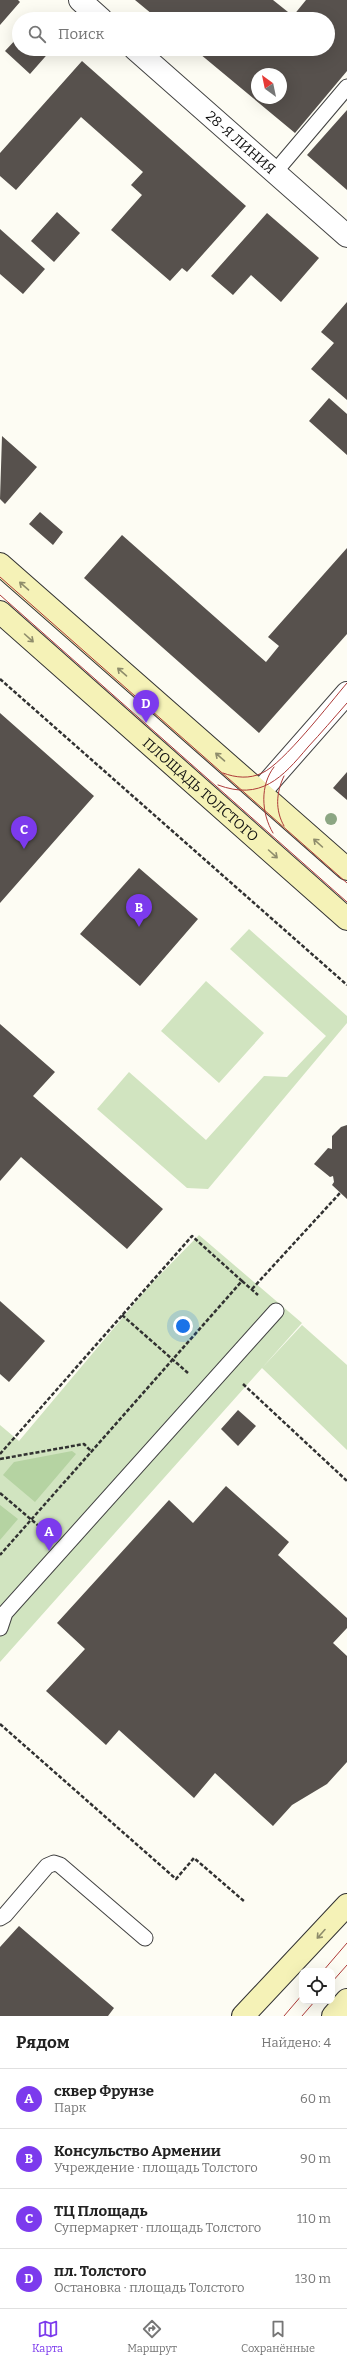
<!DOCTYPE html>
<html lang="ru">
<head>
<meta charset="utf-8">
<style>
  :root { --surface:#fff; --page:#f6f6f6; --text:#222; --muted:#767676; --line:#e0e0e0; --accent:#7c3aed }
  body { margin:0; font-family:Bitter,serif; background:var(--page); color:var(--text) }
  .controls { position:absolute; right:12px; bottom:12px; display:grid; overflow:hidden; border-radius:8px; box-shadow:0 4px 16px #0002 }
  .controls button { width:36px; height:36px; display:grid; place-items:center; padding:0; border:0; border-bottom:1px solid var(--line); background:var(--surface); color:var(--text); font:20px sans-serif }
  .compass { position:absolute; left:251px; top:68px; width:36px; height:36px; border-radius:50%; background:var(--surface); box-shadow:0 4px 16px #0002; rotate:327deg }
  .you { position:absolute; left:183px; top:1326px; width:14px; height:14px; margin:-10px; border:3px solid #fff; border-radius:50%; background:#1a73e8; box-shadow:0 0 0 6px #1a73e833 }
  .badge { display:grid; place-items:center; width:26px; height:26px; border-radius:50%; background:var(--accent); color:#fff; font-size:13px; font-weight:700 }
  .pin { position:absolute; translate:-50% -33px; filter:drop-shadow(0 1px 2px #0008) }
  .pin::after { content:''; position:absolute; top:21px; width:14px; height:12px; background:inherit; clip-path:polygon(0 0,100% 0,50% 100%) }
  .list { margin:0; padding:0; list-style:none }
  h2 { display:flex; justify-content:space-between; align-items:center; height:52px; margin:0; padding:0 16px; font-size:17px }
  h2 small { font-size:13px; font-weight:400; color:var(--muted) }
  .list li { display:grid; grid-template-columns:26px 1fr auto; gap:12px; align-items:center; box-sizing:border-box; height:60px; padding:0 16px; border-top:1px solid var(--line) }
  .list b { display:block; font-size:15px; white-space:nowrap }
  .list p { margin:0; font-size:13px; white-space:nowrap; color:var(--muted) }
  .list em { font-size:13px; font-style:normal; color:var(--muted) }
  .icon { flex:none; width:22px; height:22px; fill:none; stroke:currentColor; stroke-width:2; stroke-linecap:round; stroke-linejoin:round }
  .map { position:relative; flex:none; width:347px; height:2016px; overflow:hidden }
  .search { position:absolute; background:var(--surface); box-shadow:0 4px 16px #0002; left:12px; right:12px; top:12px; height:44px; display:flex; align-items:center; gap:10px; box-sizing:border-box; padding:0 14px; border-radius:22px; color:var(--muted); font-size:15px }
  .sheet { height:292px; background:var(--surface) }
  nav { display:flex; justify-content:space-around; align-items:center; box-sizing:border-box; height:56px; border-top:1px solid var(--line); background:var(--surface); font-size:11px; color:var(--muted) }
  nav a { display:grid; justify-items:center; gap:2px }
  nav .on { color:var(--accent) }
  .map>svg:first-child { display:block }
  .green { fill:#d1e4c0 }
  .forest { fill:#b5d3a2 }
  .building { fill:#57514d; fill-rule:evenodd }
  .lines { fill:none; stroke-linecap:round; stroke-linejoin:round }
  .lane-casing { stroke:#424242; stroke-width:17 }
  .street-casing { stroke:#424242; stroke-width:24 }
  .secondary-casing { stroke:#313131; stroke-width:24 }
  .path { stroke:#313131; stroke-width:2.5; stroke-dasharray:4 2; stroke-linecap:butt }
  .lane { stroke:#fff; stroke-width:15 }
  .street { stroke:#fff; stroke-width:22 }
  .secondary { stroke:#f5f2b7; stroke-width:22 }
  .tram { stroke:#ae3a38; stroke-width:1 }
  .tree { fill:#8ca683 }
  .oneway { stroke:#8e8c6b }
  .labels { text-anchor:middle; stroke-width:4; stroke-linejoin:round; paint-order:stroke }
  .street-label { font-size:14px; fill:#0f0f0f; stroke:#fff }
</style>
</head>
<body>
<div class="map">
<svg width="347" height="2016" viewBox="0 0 347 2016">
  <rect width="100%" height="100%" fill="#fdfcf3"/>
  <path class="green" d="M 249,929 L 347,1016 L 347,1023 L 208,1189 L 187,1188 L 97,1109 L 129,1072 L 206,1140 L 264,1076 L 287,1077 L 326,1036 L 230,949 Z
    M 206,981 L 264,1033 L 219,1083 L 161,1031 Z
    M 199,1235 L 302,1323 L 0,1662 L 0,1425 L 19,1441 L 150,1285 Z
    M 302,1325 L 347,1365 L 347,1450 L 262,1368 Z"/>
  <path class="forest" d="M 72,1451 L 76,1454 L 35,1502 L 3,1475 L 14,1462 Z
    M 0,1505 L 18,1519 L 0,1540 Z"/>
  <path class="building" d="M 0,0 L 18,0 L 20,2 L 0,25 Z
    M 135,0 L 273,0 L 293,16 L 306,0 L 347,0 L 347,71 L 295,133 L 194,49 L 328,49 L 328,19 L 158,19 ZM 257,74 L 281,74 L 281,98 L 257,98 Z
    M 19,36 L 19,49 L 52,49 L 30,74 L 5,51 Z
    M 82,61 L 246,206 L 187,272 L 182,268 L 170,281 L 111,230 L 142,195 L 131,185 L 143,172 L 81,117 L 16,190 L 0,176 L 0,153 Z
    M 347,110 L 347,190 L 307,155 Z
    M 57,212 L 80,233 L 54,262 L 31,241 Z
    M 267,213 L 319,258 L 281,302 L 251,275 L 233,295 L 211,276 Z
    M 0,229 L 45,269 L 23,294 L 0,274 Z
    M 347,302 L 347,400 L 311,369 L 334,343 L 321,332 Z
    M 329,398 L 347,414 L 347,455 L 309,421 Z
    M 2,436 L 37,467 L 5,504 L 0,499 Z
    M 40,512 L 63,532 L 53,545 L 29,524 Z
    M 122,535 L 266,662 L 279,646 L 268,637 L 347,548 L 347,634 L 259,733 L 84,578 Z
    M 0,713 L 94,796 L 0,903 Z
    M 347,772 L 347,800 L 333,788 Z
    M 139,868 L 198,919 L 140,986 L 80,934 Z
    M 0,1024 L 55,1072 L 33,1096 L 163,1209 L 127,1249 L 21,1157 L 0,1181 Z
    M 347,1125 L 347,1199 L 332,1185 L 334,1182 L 333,1176 L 330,1177 L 314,1164 L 328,1148 L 332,1149 L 332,1136 L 341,1127 Z
    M 0,1301 L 45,1341 L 9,1382 L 0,1374 Z
    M 238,1410 L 256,1426 L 238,1446 L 221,1429 Z
    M 226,1486 L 289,1542 L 278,1555 L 347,1618 L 347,1628 L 333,1643 L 347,1656 L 347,1762 L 327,1784 L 292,1805 L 273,1826 L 215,1773 L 194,1798 L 119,1730 L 106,1745 L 46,1691 L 85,1649 L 57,1623 L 169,1500 L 193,1523 Z
    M 19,1926 L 114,2008 L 108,2016 L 0,2016 L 0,1947 Z"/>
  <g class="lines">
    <g class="lane-casing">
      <path id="lane" d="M 275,172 L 347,87
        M 0,1628 L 5,1613 L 276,1311
        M 0,1918 L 5,1915 L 47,1866 L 54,1863 L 60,1865 L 145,1938"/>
    </g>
    <g class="street-casing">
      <g id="street">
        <path d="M 80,0 L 101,19"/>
        <path id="s1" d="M 135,49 L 347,236"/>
        <path d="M 260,792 L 347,693"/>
      </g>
    </g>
    <g class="secondary-casing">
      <g id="secondary">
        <path d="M 0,564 L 347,869"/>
        <path id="s2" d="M 0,612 L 347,919"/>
        <path d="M 243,2016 L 347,1905"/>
        <path d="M 333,2016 L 347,2000"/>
      </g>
    </g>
    <path class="path" d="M 0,679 L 347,985
      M 242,1281 L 258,1295
      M 252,1289 L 340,1193
      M 122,1315 L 188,1373
      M 243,1384 L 347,1481
      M 0,1454 L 192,1236 L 242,1281 L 0,1555
      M 0,1459 L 84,1444 L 92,1452
      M 0,1493 L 47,1533
      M 0,1724 L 176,1879 L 194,1858 L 245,1902"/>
    <use href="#lane" class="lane"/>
    <use href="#street" class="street"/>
    <use href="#secondary" class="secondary"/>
    <path class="tram" d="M 0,577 L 347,883
      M 0,595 L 347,902
      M 223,773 C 236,778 250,779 262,773 C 283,764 330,703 347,683
      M 284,776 C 276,793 275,810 284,826
      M 218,785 C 261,801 282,778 308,747 C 321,733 334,718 347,703
      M 273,833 C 261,813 260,785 274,767
      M 323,1971 L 347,1943
      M 332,1982 L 347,1965
      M 284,2016 L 302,1995
      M 302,2016 L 315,2001"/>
  </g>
  <circle class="tree" cx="331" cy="819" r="6"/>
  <defs><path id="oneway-shaft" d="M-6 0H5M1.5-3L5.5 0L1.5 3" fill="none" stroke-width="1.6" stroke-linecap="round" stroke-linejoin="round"/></defs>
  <g class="oneway">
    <use href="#oneway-shaft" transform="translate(24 586) rotate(-139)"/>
    <use href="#oneway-shaft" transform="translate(29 638) rotate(42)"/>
    <use href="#oneway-shaft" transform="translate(122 672) rotate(-139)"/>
    <use href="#oneway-shaft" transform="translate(220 757) rotate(-139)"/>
    <use href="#oneway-shaft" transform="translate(318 843) rotate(-138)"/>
    <use href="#oneway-shaft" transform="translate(273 854) rotate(42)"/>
    <use href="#oneway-shaft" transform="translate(321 1934) rotate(132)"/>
  </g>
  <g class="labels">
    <g class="street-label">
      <text dy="5" stroke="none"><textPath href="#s1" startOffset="141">28-Я ЛИНИЯ</textPath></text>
      <text dy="5" stroke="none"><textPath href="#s2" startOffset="268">ПЛОЩАДЬ ТОЛСТОГО</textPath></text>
    </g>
  </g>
</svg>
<div class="controls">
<button><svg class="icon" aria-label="locate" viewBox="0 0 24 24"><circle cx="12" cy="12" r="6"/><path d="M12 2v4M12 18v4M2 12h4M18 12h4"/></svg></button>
</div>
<svg class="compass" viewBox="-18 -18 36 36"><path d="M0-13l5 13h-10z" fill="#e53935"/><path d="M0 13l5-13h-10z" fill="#767676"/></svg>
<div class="you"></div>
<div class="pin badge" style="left:49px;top:1551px">A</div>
<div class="pin badge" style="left:139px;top:927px">B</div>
<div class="pin badge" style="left:24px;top:849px">C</div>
<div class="pin badge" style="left:146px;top:723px">D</div>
<div class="search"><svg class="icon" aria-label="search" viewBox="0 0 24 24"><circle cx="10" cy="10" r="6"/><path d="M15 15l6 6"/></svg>Поиск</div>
</div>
<section class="sheet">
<h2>Рядом<small>Найдено: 4</small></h2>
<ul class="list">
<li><span class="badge">A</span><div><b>сквер Фрунзе</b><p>Парк</p></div><em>60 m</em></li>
<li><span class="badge">B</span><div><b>Консульство Армении</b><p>Учреждение · площадь Толстого</p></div><em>90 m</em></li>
<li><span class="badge">C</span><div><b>ТЦ Площадь</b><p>Супермаркет · площадь Толстого</p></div><em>110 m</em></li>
<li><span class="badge">D</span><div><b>пл. Толстого</b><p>Остановка · площадь Толстого</p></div><em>130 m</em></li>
</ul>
</section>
<nav>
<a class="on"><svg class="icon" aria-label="map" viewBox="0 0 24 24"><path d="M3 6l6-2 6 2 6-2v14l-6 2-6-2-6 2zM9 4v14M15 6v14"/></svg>Карта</a>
<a><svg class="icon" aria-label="directions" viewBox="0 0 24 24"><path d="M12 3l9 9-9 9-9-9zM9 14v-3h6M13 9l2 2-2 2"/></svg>Маршрут</a>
<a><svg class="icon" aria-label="saved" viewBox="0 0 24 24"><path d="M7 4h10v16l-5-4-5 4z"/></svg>Сохранённые</a>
</nav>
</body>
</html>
